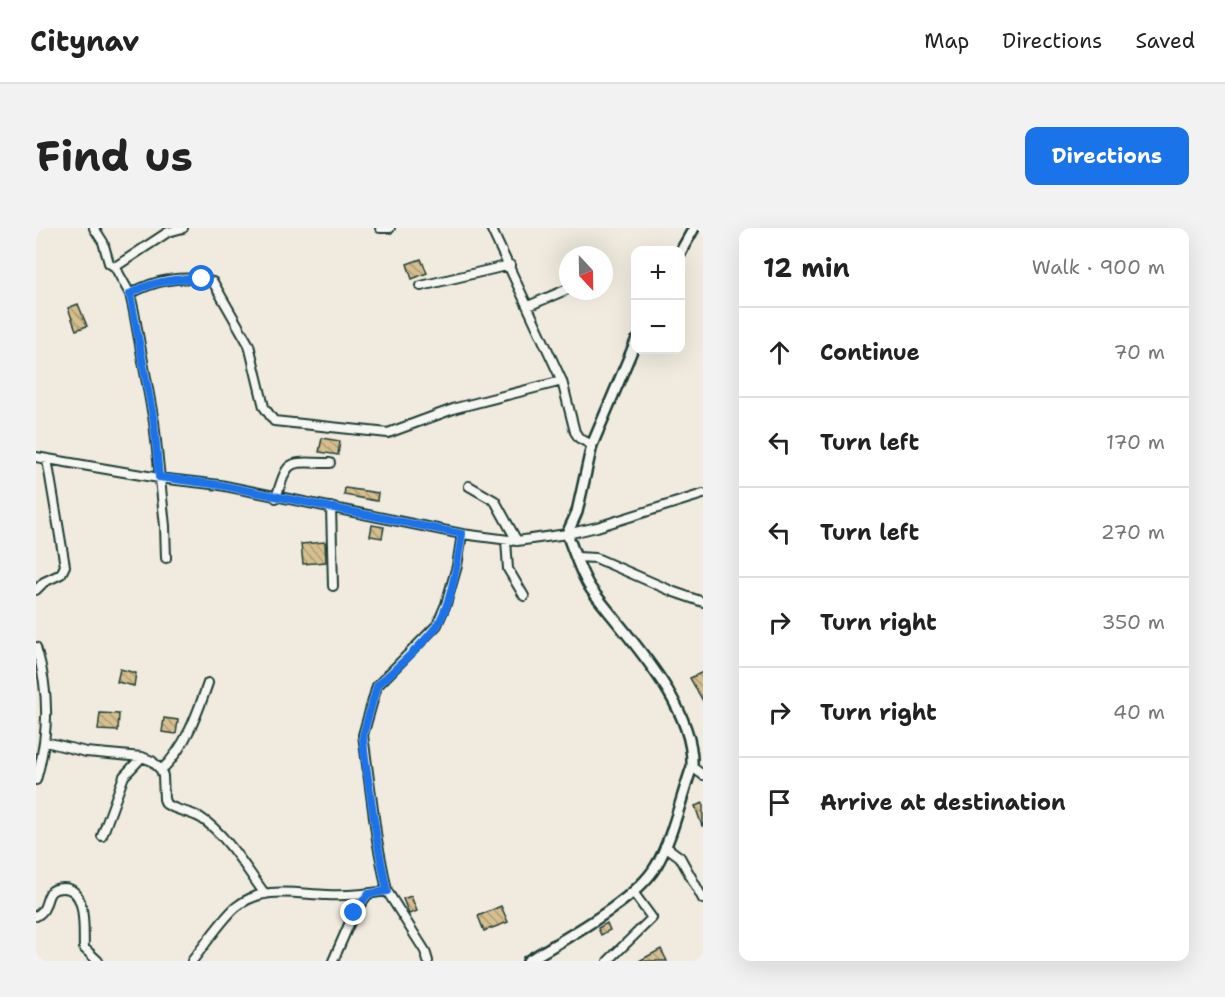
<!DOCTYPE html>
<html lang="en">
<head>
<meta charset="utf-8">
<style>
  :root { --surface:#fff; --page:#f2f2f2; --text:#222; --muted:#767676; --line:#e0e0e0; --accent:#1a73e8 }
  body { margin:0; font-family:"Shantell Sans",sans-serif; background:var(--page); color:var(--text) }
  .controls { position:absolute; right:18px; top:18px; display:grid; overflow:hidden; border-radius:12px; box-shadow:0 6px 24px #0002 }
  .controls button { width:54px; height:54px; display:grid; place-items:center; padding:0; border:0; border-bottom:2px solid var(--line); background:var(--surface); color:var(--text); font:30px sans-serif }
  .compass { position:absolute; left:523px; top:18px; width:54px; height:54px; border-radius:50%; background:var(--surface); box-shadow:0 6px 24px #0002; rotate:158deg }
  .stop { position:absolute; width:18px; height:18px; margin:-14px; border:4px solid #1a73e8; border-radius:50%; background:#fff }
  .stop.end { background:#1a73e8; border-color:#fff; box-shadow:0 2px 6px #0008 }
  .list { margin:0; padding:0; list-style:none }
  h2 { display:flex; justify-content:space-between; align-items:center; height:78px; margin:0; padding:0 24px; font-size:26px }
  h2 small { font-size:20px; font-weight:400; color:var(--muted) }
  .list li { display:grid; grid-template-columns:39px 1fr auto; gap:18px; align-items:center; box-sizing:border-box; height:90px; padding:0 24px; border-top:2px solid var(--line) }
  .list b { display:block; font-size:22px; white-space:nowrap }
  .list em { font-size:20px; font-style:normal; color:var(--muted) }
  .icon { flex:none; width:33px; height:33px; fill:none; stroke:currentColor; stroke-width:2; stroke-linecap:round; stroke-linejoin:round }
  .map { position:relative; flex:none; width:667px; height:733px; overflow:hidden; border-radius:12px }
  header { display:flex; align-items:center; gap:36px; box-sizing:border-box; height:84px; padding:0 30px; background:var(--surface); border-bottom:2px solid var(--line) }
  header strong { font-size:28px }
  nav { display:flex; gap:33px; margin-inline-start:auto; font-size:21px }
  .intro { display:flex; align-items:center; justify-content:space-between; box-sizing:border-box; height:144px; padding:0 36px }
  h1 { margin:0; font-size:42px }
  .button { padding:15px 27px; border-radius:12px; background:var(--accent); color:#fff; font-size:21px; font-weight:700 }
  main { display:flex; gap:36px; padding:0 36px }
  aside { flex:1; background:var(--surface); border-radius:12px; box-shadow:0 6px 24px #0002 }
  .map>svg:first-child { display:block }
  .building { fill:url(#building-back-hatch); stroke:#1f3d34; stroke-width:1.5 }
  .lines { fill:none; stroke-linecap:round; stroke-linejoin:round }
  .minor-casing { stroke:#1f3d34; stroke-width:12 }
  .major-casing { stroke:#1f3d34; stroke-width:14 }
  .minor { stroke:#f6f6f2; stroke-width:8 }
  .major { stroke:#f6f6f2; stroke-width:9 }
  .route { stroke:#1a73e8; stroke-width:8 }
</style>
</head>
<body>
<header>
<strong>Citynav</strong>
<nav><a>Map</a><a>Directions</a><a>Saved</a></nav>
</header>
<div class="intro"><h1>Find us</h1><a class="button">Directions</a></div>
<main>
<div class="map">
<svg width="667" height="733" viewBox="0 0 667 733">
  <defs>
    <pattern id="building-back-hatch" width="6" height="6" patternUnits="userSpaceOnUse" patternTransform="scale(1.5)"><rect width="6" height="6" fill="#d7be8e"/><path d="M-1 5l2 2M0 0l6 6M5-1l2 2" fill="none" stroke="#ae9c75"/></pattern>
  </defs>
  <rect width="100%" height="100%" fill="#f0ebde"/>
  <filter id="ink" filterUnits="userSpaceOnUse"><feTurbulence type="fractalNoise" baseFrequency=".0167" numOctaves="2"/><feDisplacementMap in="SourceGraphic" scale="12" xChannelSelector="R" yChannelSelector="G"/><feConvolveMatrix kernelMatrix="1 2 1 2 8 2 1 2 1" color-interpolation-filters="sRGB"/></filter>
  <g filter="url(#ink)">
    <path class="building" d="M 385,31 L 391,45 L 376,51 L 371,36 Z
      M 42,76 L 51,98 L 40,102 L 32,80 Z
      M 286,210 L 304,213 L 302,227 L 283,224 Z
      M 309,260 L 342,265 L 341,273 L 308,267 Z
      M 336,297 L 348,299 L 346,310 L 334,308 Z
      M 289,314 L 290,334 L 267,336 L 265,316 Z
      M 84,441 L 100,445 L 98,458 L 81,454 Z
      M 667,444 L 667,473 L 654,450 Z
      M 64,485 L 83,486 L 82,503 L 62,502 Z
      M 128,490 L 142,492 L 140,506 L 126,504 Z
      M 667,575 L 667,598 L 666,598 L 659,578 Z
      M 375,668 L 381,683 L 373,686 L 367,671 Z
      M 465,678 L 472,694 L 448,703 L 442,688 Z
      M 571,695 L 574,702 L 565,707 L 562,700 Z
      M 625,721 L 631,733 L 603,733 Z"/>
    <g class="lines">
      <g class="minor-casing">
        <path id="minor" d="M 58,0 L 67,14 L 73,35 L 79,39 L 94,66 L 98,84 L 118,194 L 129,298 L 130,330
          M 344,0 L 354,0
          M 455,0 L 526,153 L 539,204 L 543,210 L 556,217
          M 79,39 L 132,4 L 147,0
          M 385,58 L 474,37
          M 94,66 C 118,52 149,46 177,54 L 213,117 L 228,179 L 238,193 L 352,205 L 420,180 L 526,153
          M 492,78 L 532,61
          M 0,229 L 123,250 L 184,257 L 426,306 L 481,313 L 531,306 L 561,299 L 667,266
          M 433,258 L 459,273 L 481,313
          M 240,270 C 253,228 252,235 294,235
          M 295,279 L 297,358
          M 470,312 L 472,341 L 488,368
          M 541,329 L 560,330 L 638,364 L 667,374
          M 0,362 L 8,354 L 25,346 L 29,338 L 11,231
          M 0,419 C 14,465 13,506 0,552
          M 10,514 L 50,524 L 106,529 L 116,533 L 125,542 L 127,548 L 128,571 L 130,576 C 141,583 155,584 165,590 C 190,606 211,642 229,666
          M 656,539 L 667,547
          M 125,542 C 149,521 162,484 172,455
          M 66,608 L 88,548 L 106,529
          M 629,618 L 644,629 L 667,671
          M 0,688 C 11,683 9,673 14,665 C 17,661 22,660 27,660 C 52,660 47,703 48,720 L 62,733
          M 156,733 C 168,718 187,690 200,679 C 227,657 260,666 291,667 C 311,668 331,666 351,663
          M 297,733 L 318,685 L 332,666
          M 392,733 L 389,723 L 351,663 L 341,612 L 327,507 L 341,458 L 401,397 L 410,376 L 421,338 L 426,306
          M 572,733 L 616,690 L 597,664"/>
      </g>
      <g class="major-casing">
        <path id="major" d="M 644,25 L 658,0
          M 492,733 C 527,711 600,673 620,638 C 636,612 645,569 656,539 C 659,476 590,408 555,361 C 544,345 538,323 531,306 L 541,284 L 556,217 L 600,113"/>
      </g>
      <use href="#minor" class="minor"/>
      <use href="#major" class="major"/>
    </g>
  </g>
  <g class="lines" filter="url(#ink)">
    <path class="route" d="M 166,51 C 140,50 116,53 94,66 L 118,194 L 123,249 L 184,257 L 426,306 C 422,331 415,379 400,399 C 383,421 361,439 341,458 L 327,507 L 328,523 L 341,612 L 351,663 L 332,666 L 318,685"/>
  </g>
</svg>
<div class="controls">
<button>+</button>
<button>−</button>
</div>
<svg class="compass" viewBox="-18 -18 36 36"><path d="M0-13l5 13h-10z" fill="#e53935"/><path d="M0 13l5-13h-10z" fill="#767676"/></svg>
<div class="stop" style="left:166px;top:51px"></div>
<div class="stop end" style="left:318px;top:685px"></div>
</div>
<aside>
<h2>12 min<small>Walk · 900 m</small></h2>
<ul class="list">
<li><svg class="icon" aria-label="ahead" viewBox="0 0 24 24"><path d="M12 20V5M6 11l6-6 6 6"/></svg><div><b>Continue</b></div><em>70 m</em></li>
<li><svg class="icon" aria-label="left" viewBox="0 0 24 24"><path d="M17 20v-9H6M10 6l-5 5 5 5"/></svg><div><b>Turn left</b></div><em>170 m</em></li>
<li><svg class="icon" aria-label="left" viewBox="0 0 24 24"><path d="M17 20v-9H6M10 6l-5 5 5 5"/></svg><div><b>Turn left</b></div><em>270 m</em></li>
<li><svg class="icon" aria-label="right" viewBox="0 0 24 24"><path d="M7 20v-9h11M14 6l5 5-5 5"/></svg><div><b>Turn right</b></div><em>350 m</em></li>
<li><svg class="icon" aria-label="right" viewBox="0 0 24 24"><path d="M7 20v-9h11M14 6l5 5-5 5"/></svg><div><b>Turn right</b></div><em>40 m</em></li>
<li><svg class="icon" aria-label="arrive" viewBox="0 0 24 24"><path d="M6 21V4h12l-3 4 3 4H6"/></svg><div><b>Arrive at destination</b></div></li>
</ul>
</aside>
</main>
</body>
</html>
